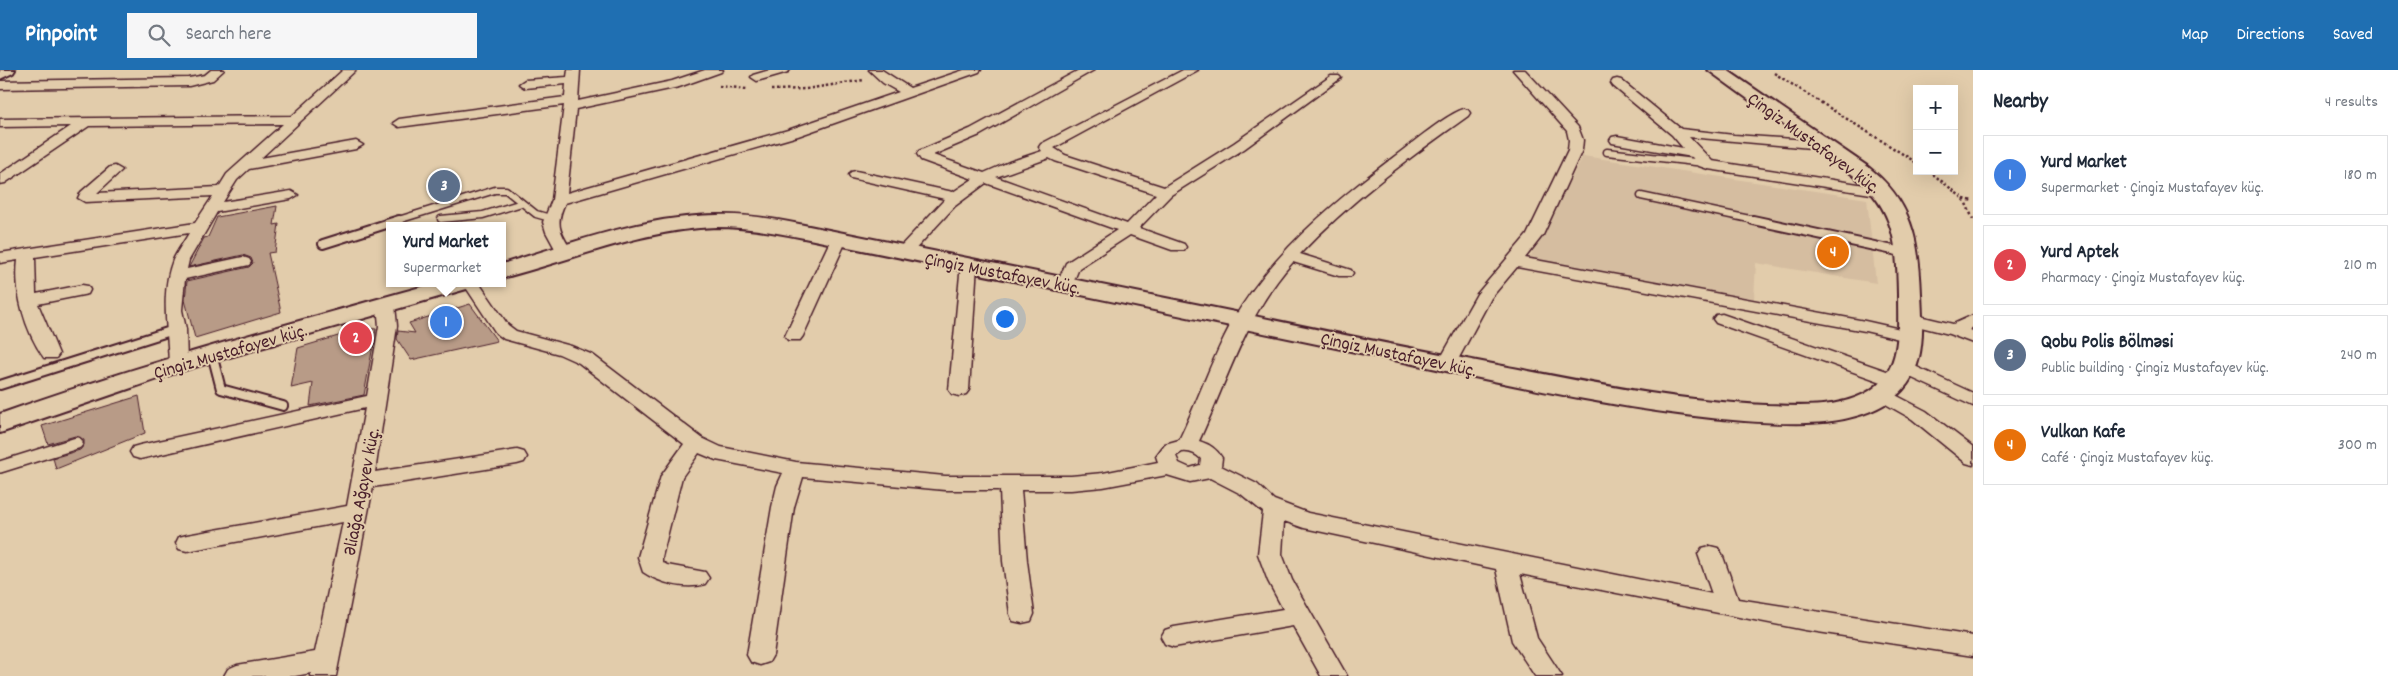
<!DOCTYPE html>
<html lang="en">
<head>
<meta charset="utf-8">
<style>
  :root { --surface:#fff; --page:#f6f6f7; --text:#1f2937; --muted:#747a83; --line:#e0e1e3; --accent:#1f6fb2 }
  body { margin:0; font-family:Dekko,sans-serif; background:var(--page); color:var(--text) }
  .controls { position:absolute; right:15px; top:15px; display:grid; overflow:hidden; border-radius:0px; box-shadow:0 5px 20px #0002 }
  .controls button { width:45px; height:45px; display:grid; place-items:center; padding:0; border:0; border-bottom:1px solid var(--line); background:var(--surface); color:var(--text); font:25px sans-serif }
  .you { position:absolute; left:1004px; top:248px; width:18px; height:18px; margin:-12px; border:4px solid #fff; border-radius:50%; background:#1a73e8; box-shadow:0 0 0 8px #1a73e833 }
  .badge { display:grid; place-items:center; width:32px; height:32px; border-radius:50%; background:var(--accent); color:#fff; font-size:16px; font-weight:700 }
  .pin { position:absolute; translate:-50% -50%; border:2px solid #fff; box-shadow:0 1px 5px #0006 }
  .popup { position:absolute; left:386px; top:152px; width:120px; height:65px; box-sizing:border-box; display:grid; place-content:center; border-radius:0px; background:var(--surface); filter:drop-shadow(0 1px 4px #0005); font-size:16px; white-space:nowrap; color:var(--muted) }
  .popup b { font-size:19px; color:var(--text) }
  .popup::after { content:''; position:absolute; left:50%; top:100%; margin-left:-10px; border:10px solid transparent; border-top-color:var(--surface) }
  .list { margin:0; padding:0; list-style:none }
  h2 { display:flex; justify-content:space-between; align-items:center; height:65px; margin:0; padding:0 20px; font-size:21px }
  h2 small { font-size:16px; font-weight:400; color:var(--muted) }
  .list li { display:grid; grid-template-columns:32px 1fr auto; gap:15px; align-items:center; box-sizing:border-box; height:80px; margin:0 10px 10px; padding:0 10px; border:1px solid var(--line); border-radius:0px }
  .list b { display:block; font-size:19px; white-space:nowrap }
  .list p { margin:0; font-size:16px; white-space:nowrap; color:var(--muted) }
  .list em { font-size:16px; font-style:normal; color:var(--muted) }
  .icon { flex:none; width:28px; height:28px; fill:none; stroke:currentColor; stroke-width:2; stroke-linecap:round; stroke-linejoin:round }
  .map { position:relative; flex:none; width:1973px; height:606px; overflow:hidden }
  header { display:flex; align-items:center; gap:30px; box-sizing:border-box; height:70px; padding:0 25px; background:var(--accent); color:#fff }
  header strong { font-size:24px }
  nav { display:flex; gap:28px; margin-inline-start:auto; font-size:18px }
  .search { width:350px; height:45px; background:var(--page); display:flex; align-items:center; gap:12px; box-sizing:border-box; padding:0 18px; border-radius:0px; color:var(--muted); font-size:19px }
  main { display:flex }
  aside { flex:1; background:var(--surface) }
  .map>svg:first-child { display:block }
  .built { fill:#d5bda0 }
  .building { fill:#b89b87; stroke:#4a1f2b }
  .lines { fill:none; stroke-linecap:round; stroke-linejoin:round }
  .lane-far2-casing { stroke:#4a1f2b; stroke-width:9 }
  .lane-far1-casing { stroke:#4a1f2b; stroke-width:12 }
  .lane-casing { stroke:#4a1f2b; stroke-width:14 }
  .street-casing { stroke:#4a1f2b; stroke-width:3 }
  .secondary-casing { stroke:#4a1f2b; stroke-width:4 }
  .path { stroke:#4a1f2b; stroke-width:2.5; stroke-dasharray:2.5 2.5; stroke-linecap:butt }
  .lane-far2 { stroke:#e2ccab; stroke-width:6 }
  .lane-far1 { stroke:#e2ccab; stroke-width:8 }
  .lane { stroke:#e2ccab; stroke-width:11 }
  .street { fill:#e2ccab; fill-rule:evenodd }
  .secondary { fill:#e2ccab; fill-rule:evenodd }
  .labels { text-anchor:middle; stroke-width:4; stroke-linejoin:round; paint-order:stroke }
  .street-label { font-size:19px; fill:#4a1f2b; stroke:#e2ccab }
</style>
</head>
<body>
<header>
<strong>Pinpoint</strong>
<div class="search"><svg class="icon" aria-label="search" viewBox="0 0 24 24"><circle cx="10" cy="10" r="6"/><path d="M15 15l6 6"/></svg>Search here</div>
<nav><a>Map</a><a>Directions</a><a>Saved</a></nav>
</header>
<main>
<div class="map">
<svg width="1973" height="606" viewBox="0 0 1973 606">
  <rect width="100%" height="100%" fill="#e2ccab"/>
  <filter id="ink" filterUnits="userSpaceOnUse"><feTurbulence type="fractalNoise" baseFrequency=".02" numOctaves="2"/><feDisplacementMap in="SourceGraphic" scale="10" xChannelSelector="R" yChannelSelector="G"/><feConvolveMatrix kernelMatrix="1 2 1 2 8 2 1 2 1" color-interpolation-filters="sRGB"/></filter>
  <g filter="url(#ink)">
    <path class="built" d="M 1583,86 L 1867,129 L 1876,213 L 1756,193 L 1754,229 L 1529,189 Z"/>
    <path class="building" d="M 277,136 L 274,155 L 279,154 L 275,182 L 268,183 L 281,242 L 195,268 L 185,230 L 187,211 L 249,197 L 253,193 L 251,188 L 243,185 L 189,197 L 204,168 L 208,167 L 217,147 Z
      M 470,234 L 497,271 L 411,290 L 397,269 L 398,261 L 415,263 L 409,253 Z
      M 365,258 L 376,259 L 364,325 L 310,336 L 313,313 L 291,318 L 298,278 Z
      M 139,326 L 145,363 L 56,399 L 53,388 L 80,380 L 84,375 L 84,370 L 75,366 L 48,374 L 42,356 Z"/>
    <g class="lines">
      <g class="lane-far2-casing">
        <path id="lane-far2" d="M 1607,82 L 1704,93
          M 1641,126 L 1759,151
          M 441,149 L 483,145 L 522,133
          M 395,151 L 495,120 L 506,120 L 536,144 L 550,148"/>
      </g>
      <g class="lane-far1-casing">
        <path id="lane-far1" d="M 1753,150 L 1907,183
          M 323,174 L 399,150
          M 212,284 L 221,319 L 283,336
          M 0,315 L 177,259"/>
      </g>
      <g class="lane-casing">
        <path id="lane" d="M 0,397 L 77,373"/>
      </g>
      <g class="street-casing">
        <path id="street" d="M 211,0 L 224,0 L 213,10 L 189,16 L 0,19 L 0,11 L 189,8 L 205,5 Z
          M 343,0 L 356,0 L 261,88 L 356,71 L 363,75 L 356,79 L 249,99 L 237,110 L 223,132 L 291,121 L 298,125 L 291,129 L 217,142 L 189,190 L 187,199 L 243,187 L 249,189 L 251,192 L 249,195 L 185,209 L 182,240 L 186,259 L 187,294 L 185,298 L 171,298 L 169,294 C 168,260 160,223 173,190 C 177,181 184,172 189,163 L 35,187 L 36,224 L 82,215 L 88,216 L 90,220 L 88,224 L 38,234 L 59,284 L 56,288 L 44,288 C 25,261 14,222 18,190 L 0,193 L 0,183 L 195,153 L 213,126 L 85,132 L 78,128 L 81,122 L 110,97 L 115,96 L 122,100 L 97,123 L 219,117 L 227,104 L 283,54 L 89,56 L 5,113 L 0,114 L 0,104 L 71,56 L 0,57 L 0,49 L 292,46 Z
          M 568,0 L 580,0 L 578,31 L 672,11 L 705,0 L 723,0 L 721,2 L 679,17 L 576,39 L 567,123 L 788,60 L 899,22 L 883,13 L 869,0 L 882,0 L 910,18 L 964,0 L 981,0 L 979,2 L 798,66 L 565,133 C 554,156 561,163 573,183 L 571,186 L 559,186 L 546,162 L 543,152 L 552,130 L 564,35 L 399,57 L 393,53 L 399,49 L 565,27 L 566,14 L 525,18 L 519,14 L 525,10 L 567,7 Z
          M 770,0 L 790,0 L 788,2 L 757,11 L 751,7 L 753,5 Z
          M 1079,0 L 1094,0 L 980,65 L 933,85 L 984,103 L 1009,92 L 1042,81 L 1039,77 L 1041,74 L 1183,0 L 1198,0 L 1054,78 L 1065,85 L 1164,117 L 1234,73 L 1331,6 L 1339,6 L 1341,8 L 1244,79 L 1171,125 L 1139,158 L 1184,174 L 1186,177 L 1184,180 L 1172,180 L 1130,165 L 1079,198 L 1071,218 L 1059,218 L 1057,214 L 1066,193 L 1117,160 L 986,113 L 955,136 L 910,185 L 898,185 L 896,182 L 898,179 L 945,129 L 851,108 L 849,105 L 851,102 L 856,101 L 953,122 L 973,109 L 921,90 L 917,84 L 919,81 L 970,59 ZM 1049,88 L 1055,91 L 1156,124 L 1127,154 L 996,107 Z
          M 1513,0 L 1525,0 L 1578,57 L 1583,70 L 1582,80 L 1543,165 L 1525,188 L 1865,251 L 1918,263 L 1921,267 L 1918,271 L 1912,272 L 1865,261 L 1517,197 L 1491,228 L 1454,297 L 1440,297 L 1438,293 L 1477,224 L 1527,165 L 1568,80 L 1569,70 L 1567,61 Z
          M 1617,9 L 1621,10 L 1681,59 L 1734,65 L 1822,71 L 1829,75 L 1822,79 L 1689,67 L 1712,91 L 1884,118 L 1891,122 L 1884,126 L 1708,99 L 1699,96 L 1692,87 L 1612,73 L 1610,70 L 1612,67 L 1617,66 L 1683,78 L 1672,65 L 1613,16 L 1611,13 L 1613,10 Z
          M 1464,39 L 1468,40 L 1470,43 L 1468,46 C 1409,88 1350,131 1300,184 L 1351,200 L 1353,203 L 1351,206 L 1339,206 L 1293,192 C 1246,244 1228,309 1199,371 C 1209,374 1217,379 1222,388 L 1221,396 L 1257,414 L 1274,430 L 1308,443 L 1712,524 L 1698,484 L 1702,478 L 1710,476 L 1718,478 L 1722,484 L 1738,529 L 1973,566 L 1973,586 L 1805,560 L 1520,504 L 1537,568 L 1562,606 L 1535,606 L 1512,571 L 1496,499 L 1304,458 L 1284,451 L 1282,484 L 1292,510 L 1347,606 L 1321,606 L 1293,556 L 1174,577 L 1165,574 L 1161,567 L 1165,560 L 1174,557 L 1283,539 L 1268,511 L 1258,484 L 1263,442 L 1241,424 L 1210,408 L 1190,412 L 1167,405 L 1103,417 L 1071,420 L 1021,420 L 1027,491 L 1034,544 L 1031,551 L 1022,553 L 1013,551 L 1010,544 L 1003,491 L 1000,420 L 945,420 L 803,407 L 794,437 L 773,585 L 769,592 L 760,595 L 751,592 L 747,585 L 772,437 L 777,416 L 783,403 L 716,390 L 699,383 L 682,407 L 662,487 L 662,492 L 667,495 L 705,502 L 709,508 L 705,514 C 686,520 659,513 643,502 L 638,487 L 661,406 L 684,374 L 579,293 L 559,284 L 504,269 L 496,263 L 463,213 L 479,213 L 508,255 L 516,261 L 571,276 L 593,285 L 702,368 L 721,377 L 796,392 L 945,406 L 1071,406 L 1103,403 L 1158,392 L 1156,386 L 1165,374 L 1179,370 C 1198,331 1211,290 1232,252 C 1271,184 1333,133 1395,86 C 1410,75 1448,43 1464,39 ZM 1182,382 C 1190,381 1196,384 1201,389 L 1200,395 L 1190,398 L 1179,393 L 1176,386 Z
          M 839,164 L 847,169 L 803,266 L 800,270 L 788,270 L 785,266 L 831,169 Z
          M 969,189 L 975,191 L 977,194 L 969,320 L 966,324 L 959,326 L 952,324 L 949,320 L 961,194 L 963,191 Z
          M 386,230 L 392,231 L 395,235 L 397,256 L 375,402 L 517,380 L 524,382 L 527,387 L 524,392 L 517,394 L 373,417 L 336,606 L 310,606 L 311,603 L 295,606 L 224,606 L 228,599 L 237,595 L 315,582 L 343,452 L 187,481 L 179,479 L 176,473 L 179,467 L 187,465 L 347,436 L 365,338 L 140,389 L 133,387 L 130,382 L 133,377 L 140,375 L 367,326 L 379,256 L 377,235 L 380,231 Z
          M 1722,244 L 1904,307 L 1906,311 L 1904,315 L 1890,315 L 1716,253 L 1713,249 L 1716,245 Z
          M 1911,244 L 1953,254 L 1973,245 L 1973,257 L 1969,260 L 1973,261 L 1973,273 L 1949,264 L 1905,253 L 1902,249 L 1905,245 Z
          M 1906,292 L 1973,323 L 1973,336 L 1899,302 L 1897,298 L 1899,294 Z
          M 1882,318 L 1926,341 L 1973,377 L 1973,395 L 1966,393 L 1912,349 L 1875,328 L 1872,324 L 1875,320 Z"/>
      </g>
      <g class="secondary-casing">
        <path id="secondary" d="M 0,0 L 15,0 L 13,3 L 0,9 Z
          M 1708,0 L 1727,0 L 1867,96 C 1912,131 1919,170 1921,224 C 1923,265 1927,310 1885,334 C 1844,358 1789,354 1744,351 C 1624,342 1502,312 1384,288 C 1191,248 997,207 804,168 C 775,162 746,157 717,157 C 643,159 573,190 502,208 L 502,194 C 572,173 644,146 717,145 C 746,144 775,149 804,155 C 948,184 1091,213 1235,242 C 1324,261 1413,279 1503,296 C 1590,313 1677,331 1766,335 C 1798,336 1834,339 1864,324 C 1903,304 1898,261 1898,224 C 1897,173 1895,139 1853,105 Z
          M 435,213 L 473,213 L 470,218 L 181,301 L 0,363 L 0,344 C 143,293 289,254 435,213 Z"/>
      </g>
      <path class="path" d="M 1774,3 L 1917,93
        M 719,16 L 747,19
        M 771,20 L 806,19 L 864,10
        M 1929,101 L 1964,129 L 1973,149
        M 1964,129 L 1973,131"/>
      <use href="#lane-far2" class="lane-far2"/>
      <use href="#lane-far1" class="lane-far1"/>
      <use href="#lane" class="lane"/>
      <use href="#street" class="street"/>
      <use href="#secondary" class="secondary"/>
    </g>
  </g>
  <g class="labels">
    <g class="street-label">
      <text transform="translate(1815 72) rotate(36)" y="7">Çingiz Mustafayev küç.</text>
      <text transform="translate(1003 202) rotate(11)" y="7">Çingiz Mustafayev küç.</text>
      <text transform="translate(230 280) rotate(-16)" y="7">Çingiz Mustafayev küç.</text>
      <text transform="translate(1399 283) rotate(12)" y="7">Çingiz Mustafayev küç.</text>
      <text transform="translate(360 421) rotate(-79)" y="7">Əliağa Ağayev küç.</text>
    </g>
  </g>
</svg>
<div class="controls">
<button>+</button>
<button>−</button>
</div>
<div class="you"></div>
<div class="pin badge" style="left:446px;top:252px;background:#3f7fe0">1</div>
<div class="popup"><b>Yurd Market</b>Supermarket</div>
<div class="pin badge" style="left:356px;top:268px;background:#e0444e">2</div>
<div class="pin badge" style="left:444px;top:116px;background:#5c6f8a">3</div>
<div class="pin badge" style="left:1833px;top:182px;background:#e8710a">4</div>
</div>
<aside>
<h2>Nearby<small>4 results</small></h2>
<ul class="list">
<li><span class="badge" style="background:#3f7fe0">1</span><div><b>Yurd Market</b><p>Supermarket · Çingiz Mustafayev küç.</p></div><em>180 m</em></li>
<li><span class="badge" style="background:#e0444e">2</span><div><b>Yurd Aptek</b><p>Pharmacy · Çingiz Mustafayev küç.</p></div><em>210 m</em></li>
<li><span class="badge" style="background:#5c6f8a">3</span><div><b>Qobu Polis Bölməsi</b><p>Public building · Çingiz Mustafayev küç.</p></div><em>240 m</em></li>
<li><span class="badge" style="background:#e8710a">4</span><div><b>Vulkan Kafe</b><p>Café · Çingiz Mustafayev küç.</p></div><em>300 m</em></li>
</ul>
</aside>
</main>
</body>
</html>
